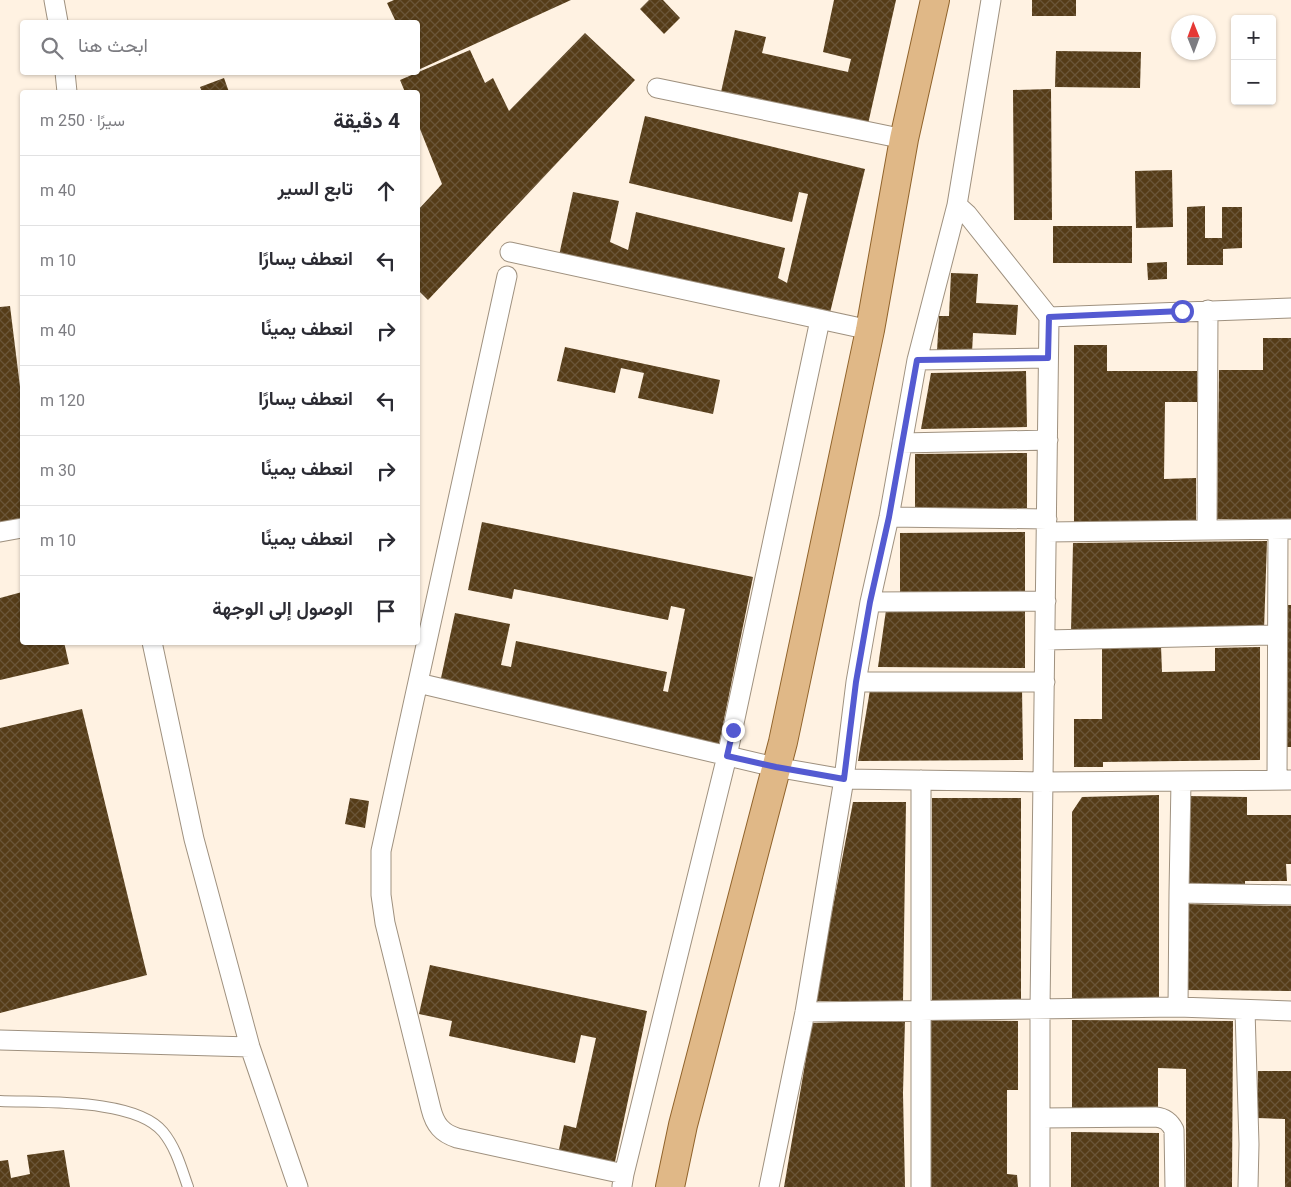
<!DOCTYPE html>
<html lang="ar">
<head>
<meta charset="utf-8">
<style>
  :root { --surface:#fff; --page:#f2f2f3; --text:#2b2b33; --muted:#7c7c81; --line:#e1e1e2 }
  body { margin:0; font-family:Roboto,Vazirmatn,sans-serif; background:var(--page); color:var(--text); direction:rtl }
  .controls { position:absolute; right:15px; top:15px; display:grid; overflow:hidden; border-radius:5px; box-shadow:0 1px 4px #0004 }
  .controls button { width:45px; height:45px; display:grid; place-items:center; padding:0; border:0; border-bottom:1px solid var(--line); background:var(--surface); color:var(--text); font:25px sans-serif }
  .compass { position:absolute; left:1171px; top:15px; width:45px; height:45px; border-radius:50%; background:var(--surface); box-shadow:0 1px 4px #0004; rotate:359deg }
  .stop { position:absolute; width:15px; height:15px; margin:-11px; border:4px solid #545ad1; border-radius:50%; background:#fff }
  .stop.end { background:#545ad1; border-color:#fff; box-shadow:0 1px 5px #0008 }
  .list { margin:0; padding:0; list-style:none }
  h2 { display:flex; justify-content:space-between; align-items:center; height:65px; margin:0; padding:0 20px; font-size:21px }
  h2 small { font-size:16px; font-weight:400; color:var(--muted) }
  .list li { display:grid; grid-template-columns:32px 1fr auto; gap:15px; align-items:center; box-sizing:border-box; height:70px; padding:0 20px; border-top:1px solid var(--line) }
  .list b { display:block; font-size:19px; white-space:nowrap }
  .list em { font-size:16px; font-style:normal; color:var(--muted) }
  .icon { flex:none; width:28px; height:28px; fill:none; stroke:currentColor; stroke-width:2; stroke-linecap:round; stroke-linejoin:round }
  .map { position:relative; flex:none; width:1291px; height:1187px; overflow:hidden; direction:ltr }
  .search { position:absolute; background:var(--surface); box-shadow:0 1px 4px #0004; left:20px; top:20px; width:400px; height:55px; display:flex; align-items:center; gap:12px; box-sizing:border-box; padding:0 18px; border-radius:5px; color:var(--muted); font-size:19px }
  .panel { position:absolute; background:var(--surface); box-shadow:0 1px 4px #0004; left:20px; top:90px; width:400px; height:555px; border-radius:5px; direction:rtl }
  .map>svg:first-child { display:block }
  .building { fill:url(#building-cross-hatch) }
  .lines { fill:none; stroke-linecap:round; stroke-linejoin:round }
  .service-casing { stroke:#9f917f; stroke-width:12 }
  .minor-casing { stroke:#9f917f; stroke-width:21 }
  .primary-casing { stroke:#90632b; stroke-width:30 }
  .service { stroke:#fff; stroke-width:10 }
  .minor { stroke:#fff; stroke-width:19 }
  .primary { stroke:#e0b887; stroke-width:28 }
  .route { stroke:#545ad1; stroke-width:6 }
</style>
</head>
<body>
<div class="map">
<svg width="1291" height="1187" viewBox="0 0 1291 1187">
  <defs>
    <pattern id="building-cross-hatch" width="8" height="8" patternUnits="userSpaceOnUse" patternTransform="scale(1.25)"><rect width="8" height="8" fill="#553c18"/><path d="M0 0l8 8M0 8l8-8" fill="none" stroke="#6a5538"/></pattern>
  </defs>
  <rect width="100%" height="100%" fill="#fff2e2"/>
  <path class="building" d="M 394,0 L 571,0 L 418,70 L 418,22 L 396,22 L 387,3 Z
    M 649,0 L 663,0 L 680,18 L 664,34 L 640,9 Z
    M 834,0 L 896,0 L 868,124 L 721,92 L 735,30 L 766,37 L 762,53 L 848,72 L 851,59 L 823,52 Z
    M 1032,0 L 1076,0 L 1076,16 L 1032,16 Z
    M 585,33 L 635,80 L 428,300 L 418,290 L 418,210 L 442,184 L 418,124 L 418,92 L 405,92 L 400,80 L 470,50 L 485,83 L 493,78 L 509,111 Z
    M 1056,51 L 1141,52 L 1140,88 L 1055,87 Z
    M 224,78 L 229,92 L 202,92 L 200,87 Z
    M 1051,89 L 1052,220 L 1014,220 L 1013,90 Z
    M 645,116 L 865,169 L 828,321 L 558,260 L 573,192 L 619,201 L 610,242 L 628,250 L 636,212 L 785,248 L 778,278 L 787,283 L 808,194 L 799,192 L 792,222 L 629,183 Z
    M 1172,170 L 1173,227 L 1136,228 L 1135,171 Z
    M 1205,206 L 1205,238 L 1222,238 L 1222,207 L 1242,207 L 1242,248 L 1223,249 L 1223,265 L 1187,265 L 1187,207 Z
    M 1053,226 L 1132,226 L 1132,263 L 1053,263 Z
    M 1167,262 L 1167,279 L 1148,280 L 1147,263 Z
    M 951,273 L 978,274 L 976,303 L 1018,305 L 1016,335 L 973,333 L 972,353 L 937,351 L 939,316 L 949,316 Z
    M 10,306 L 22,403 L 22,523 L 0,526 L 0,307 Z
    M 1263,338 L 1291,338 L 1291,520 L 1217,519 L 1219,370 L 1263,370 Z
    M 1074,345 L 1107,345 L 1107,371 L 1197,371 L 1197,402 L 1165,402 L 1164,479 L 1196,478 L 1196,524 L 1074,523 Z
    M 565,347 L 720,380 L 713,414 L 638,398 L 644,373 L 621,368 L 615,393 L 557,381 Z
    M 1026,371 L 1027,427 L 921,429 L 931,373 Z
    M 1027,453 L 1027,508 L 915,509 L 915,454 Z
    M 482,522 L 753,577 L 718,749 L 438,692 L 455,613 L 510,624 L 501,665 L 511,667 L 516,641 L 667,672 L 663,691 L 668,692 L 685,609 L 671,606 L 668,620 L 514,589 L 512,599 L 468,590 Z
    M 1025,532 L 1025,597 L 900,598 L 900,533 Z
    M 1267,541 L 1264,630 L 1071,632 L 1073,543 Z
    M 22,592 L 22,642 L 64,642 L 69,664 L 0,680 L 0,598 Z
    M 1288,605 L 1291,605 L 1291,747 L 1287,747 Z
    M 1025,609 L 1025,668 L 878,667 L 886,610 Z
    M 1102,646 L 1161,646 L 1162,672 L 1215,671 L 1215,648 L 1260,647 L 1260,760 L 1103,762 L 1103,767 L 1074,767 L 1074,719 L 1102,719 Z
    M 1022,687 L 1023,760 L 858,761 L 870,690 Z
    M 82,709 L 147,975 L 0,1013 L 0,728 Z
    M 1159,795 L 1159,1002 L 1072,1003 L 1072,812 L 1082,797 Z
    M 1188,796 L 1247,797 L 1247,815 L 1291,815 L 1291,864 L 1286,864 L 1287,881 L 1245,881 L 1245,886 L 1187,886 Z
    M 350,798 L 369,801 L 365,828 L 345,824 Z
    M 932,798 L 1021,798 L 1021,1002 L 932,1002 Z
    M 853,802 L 906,802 L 903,1001 L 815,1001 Z
    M 1184,904 L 1291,906 L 1291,991 L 1186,990 Z
    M 430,965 L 647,1011 L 613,1171 L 557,1159 L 564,1125 L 576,1128 L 596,1038 L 581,1035 L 575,1063 L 449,1036 L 452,1021 L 419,1014 Z
    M 905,1020 L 903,1093 L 905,1187 L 784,1187 L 812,1023 Z
    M 931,1020 L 1018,1021 L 1018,1090 L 1007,1090 L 1007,1174 L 1017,1175 L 1018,1187 L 929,1187 Z
    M 1072,1020 L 1233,1021 L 1232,1187 L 1186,1187 L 1186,1069 L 1158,1068 L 1158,1112 L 1072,1111 Z
    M 1258,1071 L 1291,1071 L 1291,1187 L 1285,1187 L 1285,1119 L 1257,1118 Z
    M 1071,1132 L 1159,1133 L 1159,1187 L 1071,1187 Z
    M 64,1150 L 70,1187 L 0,1187 L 0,1161 L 8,1160 L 11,1178 L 30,1174 L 27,1155 Z"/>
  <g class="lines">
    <g class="service-casing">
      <path id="service" d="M 0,1101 C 42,1103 135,1098 163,1132 C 176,1148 181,1167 188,1187"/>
    </g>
    <g class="minor-casing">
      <path id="minor" d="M 54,0 L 58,22
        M 991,0 L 957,205 L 967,214 L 1049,317 L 1291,308
        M 65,72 L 67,92
        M 657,88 L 904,139
        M 510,252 L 870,330
        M 507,276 L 381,851 L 381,895 L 385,923 L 431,1109 C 435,1125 442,1133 457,1138 L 624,1174
        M 917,360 L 1048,358
        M 902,443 L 1048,440
        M 889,517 L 1047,519
        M 1207,530 L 1208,310
        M 0,532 L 22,528
        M 1047,532 L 1291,529
        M 870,602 L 1046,601
        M 1046,640 L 1277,635
        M 152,642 L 194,839 L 250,1047 L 298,1187
        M 856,682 L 1045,682
        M 418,683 L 775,767 L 844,779 L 1044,782 L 1291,780
        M 1277,779 L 1278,530
        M 921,780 L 921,1187
        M 1179,893 L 1181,781
        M 1178,1007 L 1291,1011
        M 1245,1010 L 1249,1144 L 1248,1187
        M 805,1012 L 1178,1007 L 1179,893 L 1291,895
        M 0,1040 L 250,1047
        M 1041,1118 L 1156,1117 C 1165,1118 1170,1122 1174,1130 L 1175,1187
        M 622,1186 L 624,1174 L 727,756 L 820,320
        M 769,1187 L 805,1012 L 844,779 L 856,682 L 870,602 L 889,517 L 917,360 L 957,205
        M 1040,1187 L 1040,1009 L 1049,317"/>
    </g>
    <g class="primary-casing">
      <path id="primary" d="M 670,1187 L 683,1125 L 783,742 L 870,330 L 904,139 L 935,0"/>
    </g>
    <use href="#service" class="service"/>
    <use href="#minor" class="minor"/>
    <use href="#primary" class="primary"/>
  </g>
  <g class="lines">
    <path class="route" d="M 733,730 L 727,756 L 776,767 L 844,779 L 856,682 L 870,602 L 889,517 L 917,360 L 1048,358 L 1049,317 L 1182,311"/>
  </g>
</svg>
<div class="controls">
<button>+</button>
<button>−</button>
</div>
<svg class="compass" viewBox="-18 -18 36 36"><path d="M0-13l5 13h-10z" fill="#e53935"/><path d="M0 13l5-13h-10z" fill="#7c7c81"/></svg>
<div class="stop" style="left:1182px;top:311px"></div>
<div class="stop end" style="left:733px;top:730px"></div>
<div class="search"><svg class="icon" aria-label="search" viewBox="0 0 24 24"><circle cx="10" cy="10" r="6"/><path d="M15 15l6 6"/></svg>ابحث هنا</div>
<section class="panel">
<h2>4 دقيقة<small>سيرًا · 250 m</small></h2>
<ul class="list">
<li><svg class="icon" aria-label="ahead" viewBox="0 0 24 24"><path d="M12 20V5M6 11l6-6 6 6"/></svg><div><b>تابع السير</b></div><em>40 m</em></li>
<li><svg class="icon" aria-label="left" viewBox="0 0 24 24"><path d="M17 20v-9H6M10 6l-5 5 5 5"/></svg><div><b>انعطف يسارًا</b></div><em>10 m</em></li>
<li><svg class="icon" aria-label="right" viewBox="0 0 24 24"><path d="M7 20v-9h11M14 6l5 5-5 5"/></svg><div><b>انعطف يمينًا</b></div><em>40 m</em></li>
<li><svg class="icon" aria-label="left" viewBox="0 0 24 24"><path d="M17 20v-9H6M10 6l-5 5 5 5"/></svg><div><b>انعطف يسارًا</b></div><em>120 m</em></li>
<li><svg class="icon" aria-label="right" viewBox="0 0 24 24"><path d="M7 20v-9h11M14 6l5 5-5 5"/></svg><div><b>انعطف يمينًا</b></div><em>30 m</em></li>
<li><svg class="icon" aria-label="right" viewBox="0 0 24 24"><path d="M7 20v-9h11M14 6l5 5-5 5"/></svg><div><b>انعطف يمينًا</b></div><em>10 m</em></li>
<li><svg class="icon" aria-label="arrive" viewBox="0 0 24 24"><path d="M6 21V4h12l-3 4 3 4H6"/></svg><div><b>الوصول إلى الوجهة</b></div></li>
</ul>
</section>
</div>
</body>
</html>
